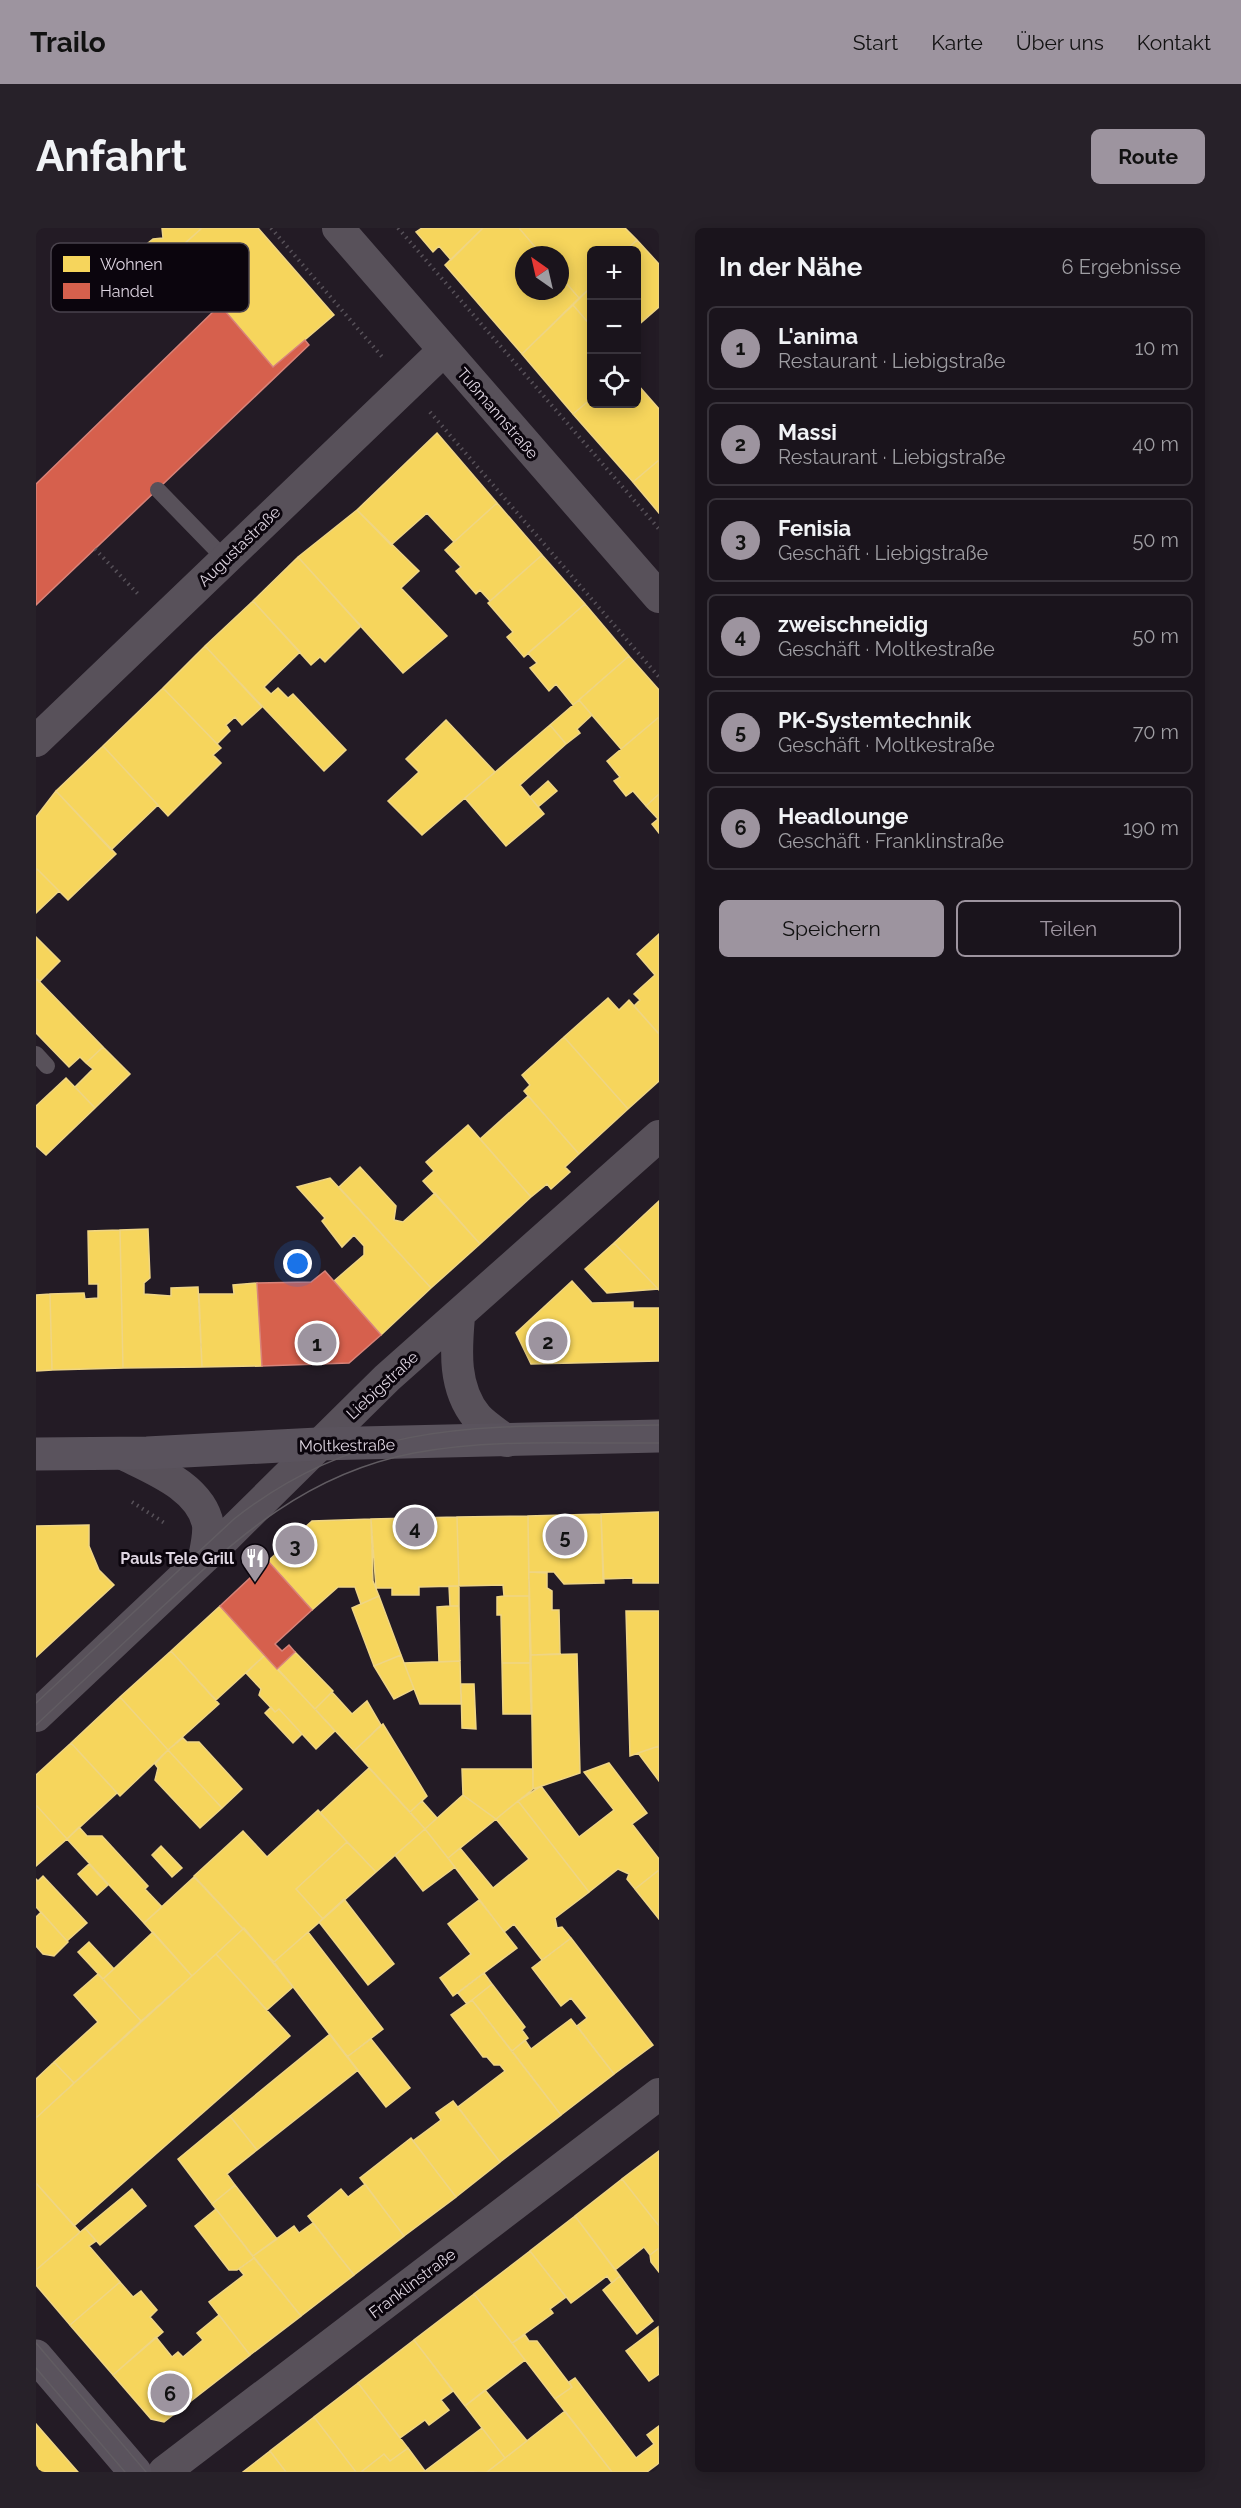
<!DOCTYPE html>
<html lang="de">
<head>
<meta charset="utf-8">
<style>
  :root { --surface:#1a141c; --page:#272129; --text:#f1f3f6; --muted:#9f9ea3; --line:#38333b; --accent:#9d949f }
  body { margin:0; font-family:Raleway,sans-serif; background:var(--page); color:var(--text) }
  .controls { position:absolute; right:18px; top:18px; display:grid; overflow:hidden; border-radius:9px; box-shadow:0 3px 15px #0003 }
  .controls button { width:54px; height:54px; display:grid; place-items:center; padding:0; border:0; border-bottom:2px solid var(--line); background:var(--surface); color:var(--text); font:30px sans-serif }
  .compass { position:absolute; left:479px; top:18px; width:54px; height:54px; border-radius:50%; background:var(--surface); box-shadow:0 3px 15px #0003; rotate:326deg }
  .you { position:absolute; left:262px; top:1036px; width:21px; height:21px; margin:-15px; border:4px solid #fff; border-radius:50%; background:#1a73e8; box-shadow:0 0 0 9px #1a73e833 }
  .badge { display:grid; place-items:center; width:39px; height:39px; border-radius:50%; background:var(--accent); color:#111; font-size:20px; font-weight:700 }
  .pin { position:absolute; translate:-50% -50%; border:3px solid #fff; box-shadow:0 2px 6px #0006 }
  .list { margin:0; padding:0; list-style:none }
  h2 { display:flex; justify-content:space-between; align-items:center; height:78px; margin:0; padding:0 24px; font-size:26px }
  h2 small { font-size:20px; font-weight:400; color:var(--muted) }
  .list li { display:grid; grid-template-columns:39px 1fr auto; gap:18px; align-items:center; box-sizing:border-box; height:84px; margin:0 12px 12px; padding:0 12px; border:2px solid var(--line); border-radius:9px }
  .list b { display:block; font-size:22px; white-space:nowrap }
  .list p { margin:0; font-size:20px; white-space:nowrap; color:var(--muted) }
  .list em { font-size:20px; font-style:normal; color:var(--muted) }
  .actions { display:flex; gap:12px; padding:18px 24px }
  .actions a { flex:1; padding:14px 0; border:2px solid var(--accent); border-radius:9px; text-align:center; font-size:21px; color:var(--accent) }
  .actions .main { background:var(--accent); color:#111 }
  .icon { flex:none; width:33px; height:33px; fill:none; stroke:currentColor; stroke-width:2; stroke-linecap:round; stroke-linejoin:round }
  .map { position:relative; flex:none; width:623px; height:2244px; overflow:hidden; border-radius:9px }
  header { display:flex; align-items:center; gap:36px; box-sizing:border-box; height:84px; padding:0 30px; background:var(--accent); color:#111 }
  header strong { font-size:28px }
  nav { display:flex; gap:33px; margin-inline-start:auto; font-size:21px }
  .intro { display:flex; align-items:center; justify-content:space-between; box-sizing:border-box; height:144px; padding:0 36px }
  h1 { margin:0; font-size:42px }
  .button { padding:15px 27px; border-radius:9px; background:var(--accent); color:#111; font-size:21px; font-weight:700 }
  main { display:flex; gap:36px; padding:0 36px }
  aside { flex:1; background:var(--surface); border-radius:9px; box-shadow:0 3px 15px #0003 }
  .map>svg:first-child { display:block }
  .homes { fill:#f6d55c; stroke:#efd584; stroke-width:1.5 }
  .shops { fill:#d6604d; stroke:#d88379; stroke-width:1.5 }
  .lines { fill:none; stroke-linecap:round; stroke-linejoin:round }
  .path { stroke:#575159; stroke-width:4; stroke-dasharray:1.5 4.5; stroke-linecap:butt }
  .lane { stroke:#58515a; stroke-width:16 }
  .street { stroke:#58515a; stroke-width:32 }
  .secondary { stroke:#5a535d; stroke-width:33 }
  .tram { stroke:#615c62; stroke-width:1.5 }
  .labels { text-anchor:middle; stroke-width:6; stroke-linejoin:round; paint-order:stroke }
  .street-label { font-size:16px; fill:#ded5e1; stroke:#0b050d }
  .poi-label { font-size:16px; font-weight:bold; fill:#ded5e1; stroke:#0b050d; text-anchor:end }
  .key { fill:#0b050d; stroke:#4a434d; stroke-width:1.5 }
  .key-label { font-size:16px; fill:#ded5e1 }
</style>
</head>
<body>
<header>
<strong>Trailo</strong>
<nav><a>Start</a><a>Karte</a><a>Über uns</a><a>Kontakt</a></nav>
</header>
<div class="intro"><h1>Anfahrt</h1><a class="button">Route</a></div>
<main>
<div class="map">
<svg width="623" height="2244" viewBox="0 0 623 2244">
  <rect width="100%" height="100%" fill="#231b25"/>
  <path class="homes" d="M 126,0 L 166,0 L 115,46 L 97,27 L 117,11 L 127,10 Z
    M 166,0 L 222,0 L 298,87 L 237,139 L 139,24 Z
    M 386,0 L 447,0 L 415,32 L 403,18 L 397,24 L 380,4 Z
    M 447,0 L 483,0 L 506,27 L 488,27 L 488,63 L 524,63 L 524,48 L 543,70 L 486,126 L 409,37 Z
    M 483,0 L 589,0 L 601,12 L 590,22 L 556,22 L 556,58 L 543,70 L 524,48 L 524,27 L 506,27 Z
    M 601,12 L 623,36 L 623,79 L 600,99 L 600,22 L 590,22 Z
    M 556,58 L 556,99 L 537,77 Z
    M 537,77 L 556,99 L 556,170 L 537,186 L 486,126 Z
    M 600,151 L 604,154 L 602,157 L 623,181 L 623,232 L 597,254 L 537,186 L 556,170 L 556,176 L 600,176 Z
    M 401,205 L 461,275 L 418,314 L 391,285 L 355,317 L 321,282 Z
    M 623,232 L 623,285 L 597,254 Z
    M 461,275 L 506,327 L 454,373 L 444,362 L 440,366 L 420,343 L 425,339 L 409,322 Z
    M 321,282 L 383,343 L 365,360 L 411,408 L 367,445 L 262,329 Z
    M 506,327 L 549,376 L 488,429 L 471,409 L 477,404 L 452,375 Z
    M 262,329 L 325,398 L 289,434 L 284,429 L 275,437 L 217,373 Z
    M 217,373 L 264,424 L 228,459 L 235,466 L 242,460 L 252,470 L 257,466 L 310,522 L 288,543 L 169,418 Z
    M 549,376 L 593,428 L 537,477 L 520,456 L 513,463 L 494,440 L 501,435 L 492,425 Z
    M 169,418 L 226,479 L 206,497 L 199,489 L 190,497 L 194,503 L 181,516 L 127,460 Z
    M 593,428 L 623,462 L 623,489 L 585,521 L 543,472 Z
    M 127,460 L 185,520 L 177,527 L 185,535 L 132,588 L 67,518 Z
    M 543,472 L 556,487 L 541,501 L 544,505 L 530,516 L 514,497 Z
    M 623,489 L 623,566 L 610,578 L 597,563 L 590,568 L 578,553 L 584,549 L 571,533 Z
    M 410,492 L 459,544 L 386,607 L 352,573 L 383,544 L 370,531 Z
    M 514,497 L 530,516 L 484,557 L 508,586 L 470,618 L 429,570 Z
    M 67,518 L 122,577 L 75,622 L 20,563 Z
    M 512,553 L 521,563 L 502,579 L 494,569 Z
    M 20,563 L 80,626 L 32,672 L 0,640 L 0,589 Z
    M 623,566 L 623,605 L 616,596 L 622,591 L 610,578 Z
    M 0,640 L 23,663 L 0,685 Z
    M 623,706 L 623,806 L 598,778 L 604,772 L 598,766 L 619,747 L 601,726 Z
    M 0,709 L 24,733 L 3,754 L 0,750 Z
    M 0,750 L 67,819 L 50,835 L 44,829 L 33,839 L 0,805 Z
    M 572,770 L 583,782 L 593,772 L 623,806 L 623,853 L 592,881 L 528,809 Z
    M 528,809 L 592,881 L 543,926 L 488,863 L 494,857 L 486,847 Z
    M 67,819 L 94,846 L 59,880 L 39,859 L 57,841 L 50,835 Z
    M 30,850 L 59,880 L 10,927 L 0,918 L 0,878 Z
    M 492,868 L 543,926 L 529,939 L 534,944 L 515,961 L 511,956 L 495,969 L 444,911 Z
    M 432,897 L 495,969 L 444,1016 L 387,953 L 398,943 L 390,934 Z
    M 324,939 L 360,978 L 358,992 L 367,994 L 399,965 L 444,1016 L 395,1060 L 303,959 Z
    M 294,950 L 395,1060 L 345,1107 L 298,1053 L 328,1027 L 328,1018 L 318,1007 L 306,1019 L 286,993 L 289,990 L 261,959 Z
    M 623,973 L 623,1062 L 578,1015 Z
    M 112,1001 L 114,1050 L 108,1055 L 108,1066 L 135,1068 L 135,1060 L 162,1059 L 166,1139 L 87,1140 L 84,1002 Z
    M 84,1002 L 87,1140 L 16,1142 L 14,1066 L 48,1065 L 49,1071 L 62,1070 L 62,1056 L 53,1056 L 52,1003 Z
    M 578,1015 L 622,1061 L 571,1065 L 549,1041 Z
    M 536,1053 L 556,1075 L 597,1074 L 597,1080 L 623,1080 L 623,1133 L 495,1136 L 480,1105 Z
    M 221,1055 L 226,1138 L 166,1139 L 163,1066 L 198,1066 L 197,1057 Z
    M 14,1066 L 16,1142 L 0,1143 L 0,1067 Z
    M 623,1284 L 623,1355 L 597,1355 L 597,1350 L 567,1351 L 565,1286 Z
    M 565,1286 L 568,1355 L 528,1356 L 518,1344 L 493,1344 L 492,1288 Z
    M 492,1288 L 493,1368 L 468,1368 L 467,1357 L 423,1358 L 421,1289 Z
    M 421,1289 L 423,1358 L 383,1359 L 383,1367 L 356,1367 L 356,1360 L 340,1360 L 335,1291 Z
    M 335,1291 L 337,1353 L 343,1368 L 325,1376 L 319,1359 L 302,1359 L 276,1382 L 232,1333 L 276,1293 Z
    M 53,1297 L 53,1318 L 63,1342 L 78,1357 L 0,1429 L 0,1298 Z
    M 493,1344 L 511,1345 L 511,1360 L 516,1363 L 516,1382 L 523,1382 L 524,1426 L 495,1427 Z
    M 413,1358 L 423,1358 L 423,1378 L 414,1378 Z
    M 343,1368 L 365,1427 L 338,1438 L 316,1380 Z
    M 468,1368 L 493,1368 L 494,1435 L 466,1435 L 465,1387 L 461,1387 L 461,1369 Z
    M 184,1378 L 229,1427 L 180,1472 L 135,1423 Z
    M 414,1378 L 423,1378 L 424,1433 L 403,1434 L 401,1379 Z
    M 590,1383 L 623,1383 L 623,1518 L 594,1528 Z
    M 135,1423 L 183,1476 L 132,1522 L 84,1469 Z
    M 259,1424 L 297,1463 L 279,1481 L 241,1441 Z
    M 541,1426 L 544,1545 L 497,1561 L 495,1427 Z
    M 229,1427 L 299,1503 L 280,1521 L 243,1481 L 239,1484 L 223,1467 L 225,1461 L 210,1445 Z
    M 365,1427 L 378,1461 L 358,1471 L 338,1438 Z
    M 424,1433 L 425,1476 L 384,1476 L 368,1435 Z
    M 466,1435 L 494,1435 L 495,1486 L 467,1486 Z
    M 425,1456 L 438,1456 L 440,1501 L 426,1500 Z
    M 296,1464 L 316,1486 L 331,1473 L 345,1497 L 318,1523 L 279,1481 Z
    M 84,1469 L 132,1522 L 84,1568 L 35,1515 Z
    M 235,1479 L 239,1484 L 243,1481 L 266,1506 L 257,1515 L 229,1485 Z
    M 347,1496 L 391,1568 L 374,1584 L 318,1523 Z
    M 147,1510 L 151,1514 L 163,1514 L 206,1561 L 186,1580 L 132,1522 Z
    M 35,1515 L 81,1565 L 31,1611 L 0,1577 L 0,1547 Z
    M 623,1518 L 623,1553 L 602,1525 Z
    M 132,1522 L 186,1580 L 164,1600 L 119,1552 L 122,1540 L 119,1536 Z
    M 573,1535 L 611,1585 L 596,1596 L 623,1631 L 623,1642 L 599,1661 L 591,1651 L 593,1646 L 582,1641 L 553,1664 L 482,1573 L 505,1558 L 543,1609 L 578,1582 L 548,1544 Z
    M 333,1540 L 389,1601 L 340,1644 L 284,1585 Z
    M 426,1541 L 497,1541 L 497,1561 L 460,1591 L 427,1567 Z
    M 427,1567 L 460,1591 L 412,1630 L 389,1601 Z
    M 386,1573 L 401,1590 L 389,1601 L 374,1584 Z
    M 482,1573 L 553,1664 L 519,1690 L 521,1700 L 526,1699 L 535,1710 L 506,1732 L 478,1696 L 468,1704 L 412,1630 L 424,1620 L 457,1660 L 493,1631 L 460,1591 Z
    M 0,1577 L 31,1611 L 0,1638 Z
    M 282,1582 L 311,1614 L 260,1661 L 287,1691 L 238,1734 L 158,1648 L 207,1603 L 231,1629 Z
    M 43,1599 L 51,1608 L 66,1608 L 112,1658 L 109,1661 L 126,1679 L 108,1695 L 31,1611 Z
    M 389,1601 L 419,1639 L 387,1663 L 359,1627 Z
    M 311,1614 L 340,1644 L 287,1691 L 260,1661 Z
    M 125,1618 L 146,1640 L 136,1649 L 116,1627 Z
    M 53,1636 L 72,1657 L 61,1667 L 42,1646 Z
    M 623,1642 L 623,1691 L 599,1661 Z
    M 7,1648 L 51,1695 L 31,1713 L 0,1679 L 0,1651 L 2,1653 Z
    M 158,1649 L 207,1701 L 156,1748 L 108,1695 Z
    M 308,1671 L 358,1736 L 332,1757 L 283,1694 Z
    M 443,1672 L 481,1720 L 417,1768 L 404,1750 L 435,1726 L 412,1696 Z
    M 5,1684 L 32,1714 L 18,1728 L 7,1726 L 0,1718 L 0,1689 Z
    M 208,1700 L 257,1759 L 231,1782 L 180,1726 Z
    M 117,1704 L 156,1748 L 105,1793 L 67,1751 Z
    M 272,1704 L 347,1801 L 311,1829 L 238,1734 Z
    M 535,1710 L 617,1817 L 578,1846 L 541,1798 L 551,1790 L 535,1770 L 525,1778 L 496,1740 Z
    M 53,1714 L 78,1741 L 67,1751 L 42,1724 Z
    M 180,1726 L 254,1808 L 38,1998 L 0,1955 L 0,1890 Z
    M 448,1745 L 456,1756 L 431,1776 L 422,1765 Z
    M 62,1746 L 105,1793 L 38,1855 L 18,1834 L 62,1794 L 38,1767 Z
    M 456,1756 L 489,1799 L 486,1802 L 492,1810 L 476,1823 L 436,1772 Z
    M 436,1772 L 525,1887 L 464,1934 L 422,1879 L 469,1843 L 464,1837 L 458,1837 L 451,1829 L 447,1829 L 415,1787 Z
    M 535,1791 L 578,1846 L 525,1887 L 476,1823 L 489,1812 L 495,1821 Z
    M 294,1806 L 322,1842 L 221,1922 L 194,1888 Z
    M 335,1811 L 374,1860 L 350,1879 L 311,1829 Z
    M 18,1834 L 38,1855 L 0,1890 L 0,1851 Z
    M 417,1873 L 464,1934 L 420,1969 L 377,1913 L 405,1892 L 400,1885 Z
    M 194,1888 L 221,1922 L 191,1946 L 199,1957 L 176,1976 L 142,1931 Z
    M 375,1910 L 420,1969 L 368,2008 L 324,1950 Z
    M 623,1923 L 623,1998 L 586,1951 Z
    M 586,1951 L 623,1998 L 623,2020 L 614,2027 L 608,2019 L 579,2042 L 539,1988 Z
    M 0,1955 L 44,2004 L 0,2042 Z
    M 329,1956 L 368,2008 L 318,2047 L 272,1988 L 305,1961 L 312,1969 Z
    M 199,1957 L 241,2011 L 217,2028 L 176,1976 Z
    M 96,1961 L 110,1978 L 64,2017 L 49,2000 Z
    M 180,1981 L 218,2030 L 201,2042 L 193,2042 L 159,1998 Z
    M 539,1988 L 584,2048 L 576,2055 L 571,2048 L 535,2075 L 494,2023 Z
    M 277,1995 L 318,2047 L 265,2088 L 217,2028 L 258,1998 L 263,2005 Z
    M 49,2000 L 60,2013 L 53,2018 L 84,2054 L 34,2097 L 0,2057 L 0,2042 Z
    M 623,2020 L 623,2044 L 615,2034 L 614,2027 Z
    M 494,2023 L 530,2069 L 514,2081 L 517,2085 L 476,2115 L 438,2066 Z
    M 218,2030 L 265,2088 L 214,2127 L 173,2074 L 208,2047 L 203,2041 Z
    M 584,2048 L 617,2093 L 601,2106 L 567,2062 Z
    M 84,2054 L 97,2069 L 105,2063 L 121,2082 L 114,2089 L 127,2104 L 77,2147 L 34,2097 Z
    M 438,2066 L 489,2132 L 429,2178 L 378,2112 Z
    M 183,2087 L 214,2127 L 128,2194 L 115,2191 L 77,2147 L 120,2109 L 136,2129 L 142,2124 L 147,2129 L 167,2112 L 161,2105 Z
    M 622,2099 L 623,2146 L 613,2153 L 590,2123 Z
    M 489,2107 L 493,2113 L 501,2113 L 536,2159 L 519,2171 L 476,2115 Z
    M 378,2112 L 417,2163 L 405,2172 L 413,2182 L 393,2197 L 389,2192 L 364,2210 L 322,2155 Z
    M 539,2150 L 600,2230 L 618,2216 L 611,2207 L 623,2198 L 623,2235 L 611,2244 L 576,2244 L 519,2171 L 536,2159 L 533,2154 Z
    M 322,2155 L 372,2220 L 354,2233 L 348,2226 L 325,2244 L 320,2244 L 278,2189 Z
    M 449,2162 L 491,2213 L 469,2230 L 429,2178 Z
    M 529,2183 L 576,2244 L 451,2244 L 469,2230 Z
    M 278,2189 L 320,2244 L 250,2244 L 234,2223 Z
    M 0,2196 L 42,2244 L 0,2244 Z
    M 446,2200 L 469,2230 L 451,2244 L 389,2243 Z
    M 372,2220 L 389,2243 L 387,2244 L 325,2244 L 348,2226 L 354,2233 Z
    M 234,2223 L 250,2244 L 207,2244 Z"/>
  <path class="shops" d="M 184,77 L 237,139 L 269,112 L 273,117 L 0,377 L 0,256 Z
    M 289,1043 L 345,1107 L 313,1135 L 226,1138 L 221,1055 L 275,1054 Z
    M 232,1333 L 276,1382 L 239,1416 L 246,1423 L 253,1417 L 259,1424 L 241,1441 L 184,1378 Z"/>
  <g class="lines">
    <path class="path" d="M 235,0 L 348,131
      M 362,0 L 623,301
      M 394,184 L 623,449
      M 59,321 L 102,366
      M 96,1274 L 130,1296"/>
    <path class="lane" d="M 122,262 L 189,331
      M 0,826 L 11,838"/>
    <path class="street" d="M 302,0 L 623,369
      M 0,513 L 407,123
      M 423,1088 C 420,1122 417,1160 441,1189 C 449,1198 461,1205 471,1213
      M 87,1226 C 117,1241 165,1259 172,1297 C 173,1307 170,1320 168,1330
      M 0,1488 L 190,1309 L 351,1150 L 623,908
      M 128,2244 L 623,1866"/>
    <path class="secondary" d="M 0,1226 L 111,1225 L 282,1216 L 623,1208
      M 0,2128 L 99,2244"/>
    <path class="tram" d="M 0,1475 L 198,1291 C 334,1184 461,1200 623,1197
      M 0,1497 C 41,1459 82,1420 123,1382 C 201,1310 269,1246 378,1225 C 458,1210 542,1216 623,1215
      M 0,2115 L 110,2244
      M 0,2140 L 89,2244"/>
  </g>
  <defs>
    <g id="restaurant-pin" transform="scale(1.5)"><path d="M0 17L-7.5 6A9.5 9.5 0 1 1 7.5 6Z" fill="#9d949f" stroke="#0b050d"/><path d="M-5-6h1v4h1v-4h1v4h1v-4h1v5L-1.5 .5V6h-2V.5L-5-1ZM5-6V6H3V1.5H1.5Q1.5-4 5-6Z" fill="#fff"/></g>
  </defs>
  <g fill-rule="evenodd">
    <use href="#restaurant-pin" x="219" y="1330"/>
  </g>
  <g class="labels">
    <g class="street-label">
      <text transform="translate(462 185) rotate(49)" y="6">Tußmannstraße</text>
      <text transform="translate(203 318) rotate(-44)" y="6">Augustastraße</text>
      <text transform="translate(346 1157) rotate(-43)" y="6">Liebigstraße</text>
      <text transform="translate(311 1217) rotate(-1)" y="6">Moltkestraße</text>
      <text transform="translate(376 2055) rotate(-37)" y="6">Franklinstraße</text>
    </g>
    <g class="poi-label">
      <text x="198" y="1336">Pauls Tele Grill</text>
    </g>
  </g>
  <rect x="15" y="15" width="198" height="69" rx="9" class="key"/>
  <rect x="27" y="28" width="27" height="16" fill="#f6d55c"/>
  <rect x="27" y="55" width="27" height="16" fill="#d6604d"/>
  <g class="key-label">
    <text x="64" y="42">Wohnen</text>
    <text x="64" y="69">Handel</text>
  </g>
</svg>
<div class="controls">
<button>+</button>
<button>−</button>
<button><svg class="icon" aria-label="locate" viewBox="0 0 24 24"><circle cx="12" cy="12" r="6"/><path d="M12 2v4M12 18v4M2 12h4M18 12h4"/></svg></button>
</div>
<svg class="compass" viewBox="-18 -18 36 36"><path d="M0-13l5 13h-10z" fill="#e53935"/><path d="M0 13l5-13h-10z" fill="#9f9ea3"/></svg>
<div class="you"></div>
<div class="pin badge" style="left:281px;top:1115px">1</div>
<div class="pin badge" style="left:512px;top:1113px">2</div>
<div class="pin badge" style="left:259px;top:1317px">3</div>
<div class="pin badge" style="left:379px;top:1299px">4</div>
<div class="pin badge" style="left:529px;top:1308px">5</div>
<div class="pin badge" style="left:134px;top:2165px">6</div>
</div>
<aside>
<h2>In der Nähe<small>6 Ergebnisse</small></h2>
<ul class="list">
<li><span class="badge">1</span><div><b>L'anima</b><p>Restaurant · Liebigstraße</p></div><em>10 m</em></li>
<li><span class="badge">2</span><div><b>Massi</b><p>Restaurant · Liebigstraße</p></div><em>40 m</em></li>
<li><span class="badge">3</span><div><b>Fenisia</b><p>Geschäft · Liebigstraße</p></div><em>50 m</em></li>
<li><span class="badge">4</span><div><b>zweischneidig</b><p>Geschäft · Moltkestraße</p></div><em>50 m</em></li>
<li><span class="badge">5</span><div><b>PK-Systemtechnik</b><p>Geschäft · Moltkestraße</p></div><em>70 m</em></li>
<li><span class="badge">6</span><div><b>Headlounge</b><p>Geschäft · Franklinstraße</p></div><em>190 m</em></li>
</ul>
<div class="actions"><a class="main">Speichern</a><a>Teilen</a></div>
</aside>
</main>
</body>
</html>
